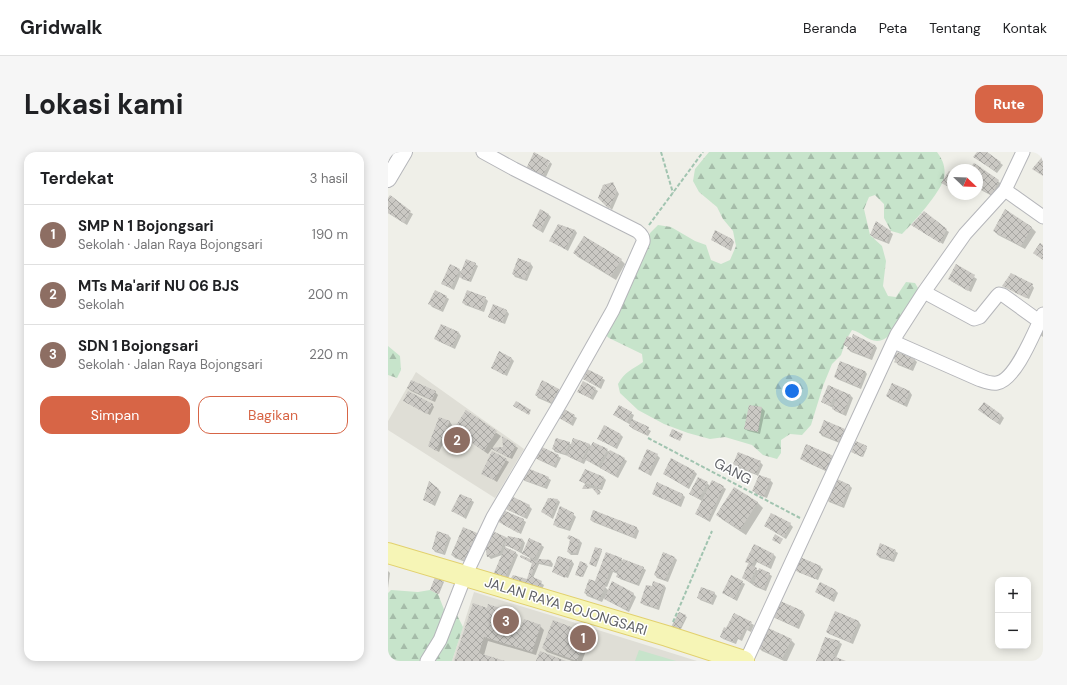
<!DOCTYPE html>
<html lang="id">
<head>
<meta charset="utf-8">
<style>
  :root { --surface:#fff; --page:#f6f6f6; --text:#202124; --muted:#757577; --line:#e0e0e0; --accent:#d76546 }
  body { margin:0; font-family:"DM Sans",sans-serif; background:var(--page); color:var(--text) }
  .controls { position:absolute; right:12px; bottom:12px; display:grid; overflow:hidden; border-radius:8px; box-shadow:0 2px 10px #0003 }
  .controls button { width:36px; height:36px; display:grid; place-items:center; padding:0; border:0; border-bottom:1px solid var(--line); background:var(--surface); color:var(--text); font:20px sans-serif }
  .compass { position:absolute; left:559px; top:12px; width:36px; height:36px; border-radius:50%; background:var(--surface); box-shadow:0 2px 10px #0003; rotate:113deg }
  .you { position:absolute; left:404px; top:239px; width:14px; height:14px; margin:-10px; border:3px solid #fff; border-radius:50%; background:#1a73e8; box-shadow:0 0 0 6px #1a73e833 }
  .badge { display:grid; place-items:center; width:26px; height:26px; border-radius:50%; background:var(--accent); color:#fff; font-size:13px; font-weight:700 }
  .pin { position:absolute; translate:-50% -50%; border:2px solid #fff; box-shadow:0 1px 4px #0006 }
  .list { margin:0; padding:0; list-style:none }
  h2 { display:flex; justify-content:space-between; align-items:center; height:52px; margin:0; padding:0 16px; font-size:17px }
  h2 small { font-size:13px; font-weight:400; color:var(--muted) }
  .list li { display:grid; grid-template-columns:26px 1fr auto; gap:12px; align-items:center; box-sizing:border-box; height:60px; padding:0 16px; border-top:1px solid var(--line) }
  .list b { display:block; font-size:15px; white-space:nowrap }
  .list p { margin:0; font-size:13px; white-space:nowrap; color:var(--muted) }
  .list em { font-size:13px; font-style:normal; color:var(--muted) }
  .actions { display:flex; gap:8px; padding:12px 16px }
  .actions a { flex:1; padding:9px 0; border:1px solid var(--accent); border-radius:12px; text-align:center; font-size:14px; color:var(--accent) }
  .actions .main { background:var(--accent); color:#fff }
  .map { position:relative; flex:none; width:655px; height:509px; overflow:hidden; border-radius:12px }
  header { display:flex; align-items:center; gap:24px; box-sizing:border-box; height:56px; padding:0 20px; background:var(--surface); border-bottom:1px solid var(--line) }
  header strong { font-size:19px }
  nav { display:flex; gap:22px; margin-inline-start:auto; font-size:14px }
  .intro { display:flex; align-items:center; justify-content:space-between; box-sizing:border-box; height:96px; padding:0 24px }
  h1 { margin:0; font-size:28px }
  .button { padding:10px 18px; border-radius:12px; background:var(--accent); color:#fff; font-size:14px; font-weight:700 }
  main { display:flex; gap:24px; padding:0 24px }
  aside { flex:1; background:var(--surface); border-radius:12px; box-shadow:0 2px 10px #0003 }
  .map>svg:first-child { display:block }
  .education { fill:#dfded6 }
  .green { fill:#c7e4cb }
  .forest { fill:url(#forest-firs) }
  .shadow { fill:#0003 }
  .building { fill:url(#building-cross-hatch) }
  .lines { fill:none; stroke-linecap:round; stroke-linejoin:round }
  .minor-casing { stroke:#b5b6ba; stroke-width:15 }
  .tertiary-casing { stroke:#b5b6ba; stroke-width:18 }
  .primary-casing { stroke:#e2d16e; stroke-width:22 }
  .path { stroke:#a1c4b0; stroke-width:2; stroke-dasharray:4 2; stroke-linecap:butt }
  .minor { stroke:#fff; stroke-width:13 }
  .tertiary { stroke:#fff; stroke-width:16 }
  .primary { stroke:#f6f5b6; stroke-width:20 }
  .labels { text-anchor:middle; stroke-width:3; stroke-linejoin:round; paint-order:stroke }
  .street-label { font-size:14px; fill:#5f6166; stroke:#fff }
</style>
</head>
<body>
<header>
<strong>Gridwalk</strong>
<nav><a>Beranda</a><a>Peta</a><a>Tentang</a><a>Kontak</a></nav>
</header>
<div class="intro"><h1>Lokasi kami</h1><a class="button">Rute</a></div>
<main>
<aside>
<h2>Terdekat<small>3 hasil</small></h2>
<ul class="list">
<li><span class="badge" style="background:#8d6e63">1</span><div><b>SMP N 1 Bojongsari</b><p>Sekolah · Jalan Raya Bojongsari</p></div><em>190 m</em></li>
<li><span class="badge" style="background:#8d6e63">2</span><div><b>MTs Ma'arif NU 06 BJS</b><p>Sekolah</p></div><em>200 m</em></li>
<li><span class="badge" style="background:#8d6e63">3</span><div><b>SDN 1 Bojongsari</b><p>Sekolah · Jalan Raya Bojongsari</p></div><em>220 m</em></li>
</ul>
<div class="actions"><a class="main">Simpan</a><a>Bagikan</a></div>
</aside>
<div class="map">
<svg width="655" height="509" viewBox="0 0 655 509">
  <defs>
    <pattern id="forest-firs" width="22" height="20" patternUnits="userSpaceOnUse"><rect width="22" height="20" fill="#c7e4cb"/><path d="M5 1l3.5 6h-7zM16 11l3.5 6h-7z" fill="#a5bca9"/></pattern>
    <pattern id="building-cross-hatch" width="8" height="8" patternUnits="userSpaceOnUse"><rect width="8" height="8" fill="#cbc9c4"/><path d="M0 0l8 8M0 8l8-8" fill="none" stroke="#a8a7a3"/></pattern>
  </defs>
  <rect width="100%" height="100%" fill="#efefe8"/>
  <path class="education" d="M 28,220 L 136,297 L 107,346 L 0,278 L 0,269 Z
    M 86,440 L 162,463 L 309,509 L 64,509 Z"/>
  <path class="green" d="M 251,498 L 288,509 L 247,509 Z"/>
  <path class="forest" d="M 321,0 L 549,0 C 555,8 558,16 556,26 C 553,40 525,71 514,82 L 503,79 L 496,66 L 496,52 L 487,43 L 481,45 L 476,57 L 482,83 L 494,94 L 498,109 L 495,134 L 500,144 L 508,145 L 518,130 L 527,131 L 530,136 C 524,149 506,190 489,189 C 480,189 473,180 464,178 L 458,188 L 453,203 L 444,212 L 435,234 L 423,273 L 414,283 L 402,282 L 393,288 L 393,301 L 389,307 L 375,303 L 364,293 L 337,285 L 322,287 L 300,281 L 276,272 L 250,258 L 232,241 L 230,232 C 237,219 244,218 255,210 L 254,202 L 221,186 L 213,179 L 255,90 L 263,80 L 270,73 L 283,75 L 307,89 L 318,93 L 323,108 L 333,112 L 342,108 L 348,94 L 345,79 L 335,67 L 329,55 L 311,40 L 305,29 L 307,17 Z
    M 0,194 L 12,204 L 13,218 L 9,226 L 0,223 Z
    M 3,438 L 30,440 L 42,438 L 50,442 L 57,460 L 69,463 L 75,475 L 64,509 L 0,509 L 0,441 Z"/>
  <path class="shadow" d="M 590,0 L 597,0 L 615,13 L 609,21 L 589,7 Z
    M 162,10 L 164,12 L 156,29 L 152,27 Z
    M 587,13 L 615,33 L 608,46 L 589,36 L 589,18 L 582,18 Z
    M 225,32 L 231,42 L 224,58 L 212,46 Z
    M 574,42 L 582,42 L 580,45 Z
    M 0,48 L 25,62 L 19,73 L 0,61 Z
    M 160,62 L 163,65 L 155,81 L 145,74 Z
    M 489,71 L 505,82 L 501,92 L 486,86 L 483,83 Z
    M 171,73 L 187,78 L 189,81 L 180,99 L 162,88 Z
    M 524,73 L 558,78 L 561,80 L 555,92 Z
    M 644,76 L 648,80 L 637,97 L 610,83 L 606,79 Z
    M 344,87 L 346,90 L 343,99 L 324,88 Z
    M 186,101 L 233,108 L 237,112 L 228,128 L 190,105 Z
    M 130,107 L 143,112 L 145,115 L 139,129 L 127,125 L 125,122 Z
    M 87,112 L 90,114 L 83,130 L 74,127 L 72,124 L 66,138 L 54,132 L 71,118 L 74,120 Z
    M 568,113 L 589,127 L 583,140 L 563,129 Z
    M 644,133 L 646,136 L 641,147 L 616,134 Z
    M 58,145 L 61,147 L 55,160 L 44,155 L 42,152 Z
    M 97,146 L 100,149 L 96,160 L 77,153 L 75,150 Z
    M 119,159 L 121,162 L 117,172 L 104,167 L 101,165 Z
    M 54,174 L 71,181 L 73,184 L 67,197 L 50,189 L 48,187 Z
    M 655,174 L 655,185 L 651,182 Z
    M 457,193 L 487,193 L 489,196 L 484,208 L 463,200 L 460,197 L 461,196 Z
    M 123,206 L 126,209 L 119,224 L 104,216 Z
    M 506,206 L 526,207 L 529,210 L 525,219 L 510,213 Z
    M 200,219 L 217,228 L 213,237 L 196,227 Z
    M 477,219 L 479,222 L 473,237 L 449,227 L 447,225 Z
    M 505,232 L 522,240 L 524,243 L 519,255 L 502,247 L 499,244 Z
    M 440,234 L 462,243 L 465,246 L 458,264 L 447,259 L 445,256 L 434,250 Z
    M 20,236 L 47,240 L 50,243 L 47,250 L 23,239 Z
    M 207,237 L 210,239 L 205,248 L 191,240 Z
    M 170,238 L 173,241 L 166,253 L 150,246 L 148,243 Z
    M 16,249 L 44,252 L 46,255 L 42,263 Z
    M 231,254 L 246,263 L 244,268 L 263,279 L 260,284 L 245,277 L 242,274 L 243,273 L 229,265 Z
    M 362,254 L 374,256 L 377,259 L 372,282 L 360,279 L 357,277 Z
    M 174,257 L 189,266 L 185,274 L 170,265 Z
    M 78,260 L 113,284 L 100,302 L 66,278 Z
    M 594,260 L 613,263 L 616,266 L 612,273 Z
    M 51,266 L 62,270 L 64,273 L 51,300 L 44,296 Z
    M 437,270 L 457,278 L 459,281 L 454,292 L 434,284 L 432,281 Z
    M 233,283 L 235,285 L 229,297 L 210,287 Z
    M 181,291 L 184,293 L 201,292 L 203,294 L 205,291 L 236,307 L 239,309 L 230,326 L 198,308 L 196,312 L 183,306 L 180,304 L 167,300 L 165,297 Z
    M 419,293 L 444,322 L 416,309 L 413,307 Z
    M 127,294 L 130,296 L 124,307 L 104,297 Z
    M 478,295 L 479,296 L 475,305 L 465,300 Z
    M 105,300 L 121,310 L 109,330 L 95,321 Z
    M 269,303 L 272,306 L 263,324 L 251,317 Z
    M 170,304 L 173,306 L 168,316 L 151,308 L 148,306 Z
    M 372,310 L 375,313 L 370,324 L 382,328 L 385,331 L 379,346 L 368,342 L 366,339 L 371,324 L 348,315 L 346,312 Z
    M 198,318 L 216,326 L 218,328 L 214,338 L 209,337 L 213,340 L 211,343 L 206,336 L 195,337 L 197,332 L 193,329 Z
    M 307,320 L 309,322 L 301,337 L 276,322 Z
    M 134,326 L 160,326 L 163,328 L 159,337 L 137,329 Z
    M 447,327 L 462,334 L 464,336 L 456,356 L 441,350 L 439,347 Z
    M 319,331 L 322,334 L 335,335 L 338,337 L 322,370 L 308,362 L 314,349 L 302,342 Z
    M 347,336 L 370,351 L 375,356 L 358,383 L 335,368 L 329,363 Z
    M 50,337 L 53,340 L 47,354 L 36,348 Z
    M 265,342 L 294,342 L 297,345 L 293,355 L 268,344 Z
    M 83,348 L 86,350 L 78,367 L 64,358 Z
    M 170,348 L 172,350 L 165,367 L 157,362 Z
    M 141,354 L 144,357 L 139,367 L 120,358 L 117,356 Z
    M 206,360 L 249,376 L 251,379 L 248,387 L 205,370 L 203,368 Z
    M 185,362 L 188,365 L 182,379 L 169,375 L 167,373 Z
    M 135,368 L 138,370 L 133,382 L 110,369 Z
    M 402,372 L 405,375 L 398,387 L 377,374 Z
    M 89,381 L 91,384 L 80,411 L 67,406 L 64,403 Z
    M 60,383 L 63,386 L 57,403 L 47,400 L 45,397 Z
    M 181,384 L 192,389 L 194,391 L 190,403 L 183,403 L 180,400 L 183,388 Z
    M 118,385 L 120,387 L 120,386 L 135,388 L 137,391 L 134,400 L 136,400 L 153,393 L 156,395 L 150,408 L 163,409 L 165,412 L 164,415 L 151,412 L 145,426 L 156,433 L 153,440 L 127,428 L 124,426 L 140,428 L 145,412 L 133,405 L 142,408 L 142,406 L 118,393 L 117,396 L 128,401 L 130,403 L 119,429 L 109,426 L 114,403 L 103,407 L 100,404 Z
    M 366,394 L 386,403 L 388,405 L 383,417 L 369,410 L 366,416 L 371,419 L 381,422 L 384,424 L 378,439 L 368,435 L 355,426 L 361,412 L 359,409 Z
    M 213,398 L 214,399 L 208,415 L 203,413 L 202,412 Z
    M 507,399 L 510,401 L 506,410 L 492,406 L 489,403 Z
    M 170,405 L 184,409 L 186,412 L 180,426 L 166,420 Z
    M 287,406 L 289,408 L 280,430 L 269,426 L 267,423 Z
    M 233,407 L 235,409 L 255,416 L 258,418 L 251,434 L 232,427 L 230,424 L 230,422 L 225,420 L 219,435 L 215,433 L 221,439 L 245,442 L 248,445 L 241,460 L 220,449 L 216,446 L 214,450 L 199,444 L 197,441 Z
    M 192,410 L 200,414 L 195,425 L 189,423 Z
    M 432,415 L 435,417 L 430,428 L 410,420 L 408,417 Z
    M 0,419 L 2,421 L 0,436 Z
    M 344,424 L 357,432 L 349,449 L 335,441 Z
    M 55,429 L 56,430 L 51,442 L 43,438 Z
    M 276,433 L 278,436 L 271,458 L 256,453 L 253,451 L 264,436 Z
    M 448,439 L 450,441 L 446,450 L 428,440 Z
    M 326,441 L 329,444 L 325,453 L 312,448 L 310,445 Z
    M 391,450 L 415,460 L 417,463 L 411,477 L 387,466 L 385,464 Z
    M 100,457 L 117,459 L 121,463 L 117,476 L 127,473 L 130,477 L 152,474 L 156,478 L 148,503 L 100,489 L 96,503 L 115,509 L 67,509 Z
    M 448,460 L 471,470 L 473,473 L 465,492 L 441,482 L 439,480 Z
    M 291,461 L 299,465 L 292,479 L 286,476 Z
    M 346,462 L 366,473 L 363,480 L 359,478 L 354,489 L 350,487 L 348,492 L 335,487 L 333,485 L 339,478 Z
    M 199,482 L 203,486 L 194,509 L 184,509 L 159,500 L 155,496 Z
    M 403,488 L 407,492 L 399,509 L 396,509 L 374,499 L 370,495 Z
    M 451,490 L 454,492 L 448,506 L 456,509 L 429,509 Z"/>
  <path class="building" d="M 146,0 L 162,9 L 153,27 L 137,19 Z
    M 589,0 L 599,0 L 613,10 L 607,19 L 585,5 Z
    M 654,5 L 655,5 L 655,24 L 644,17 Z
    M 586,11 L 611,28 L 604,43 L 589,35 L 589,18 L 580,18 Z
    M 561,19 L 565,21 L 565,37 L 553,31 Z
    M 225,30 L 229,39 L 221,57 L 210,46 L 215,33 Z
    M 2,43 L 23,59 L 16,71 L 0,61 L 0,46 Z
    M 152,57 L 161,62 L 152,79 L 144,74 Z
    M 617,57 L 644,75 L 633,94 L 605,79 Z
    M 536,59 L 559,77 L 552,91 L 523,73 Z
    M 488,69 L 503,79 L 499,90 L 482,83 Z
    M 170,72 L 187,78 L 177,97 L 161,89 Z
    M 327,78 L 344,87 L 341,97 L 323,88 Z
    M 196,84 L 234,107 L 223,124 L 185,101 Z
    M 652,91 L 655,93 L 655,108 L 645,101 Z
    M 130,106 L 143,111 L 137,127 L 124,122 Z
    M 78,107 L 88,111 L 81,129 L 71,125 Z
    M 62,112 L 72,117 L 63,136 L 53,132 Z
    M 568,112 L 587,123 L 580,139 L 560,127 Z
    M 623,121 L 645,132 L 638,146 L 614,134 Z
    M 47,138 L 59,144 L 53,158 L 40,152 Z
    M 79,138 L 98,145 L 93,158 L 74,151 Z
    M 105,152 L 119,158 L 114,171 L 100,165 Z
    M 53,172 L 71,180 L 64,195 L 46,187 Z
    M 465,182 L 487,193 L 481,206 L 459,197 L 460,195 L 455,193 L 459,184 L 464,186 Z
    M 111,199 L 124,206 L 116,223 L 103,216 Z
    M 510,200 L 527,207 L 522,217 L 506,210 L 508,207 L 505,206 Z
    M 452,209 L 477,219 L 471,235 L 446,225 Z
    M 199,217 L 215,225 L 210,235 L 195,227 Z
    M 23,228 L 48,239 L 44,248 L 19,236 Z
    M 154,228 L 171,237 L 164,251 L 147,243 Z
    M 195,229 L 208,236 L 202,246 L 189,240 Z
    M 504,231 L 522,239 L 516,253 L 498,244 Z
    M 440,233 L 463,243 L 455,262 L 444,257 L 448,247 L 446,245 L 442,254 L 433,250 Z
    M 20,239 L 45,252 L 39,262 L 15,249 Z
    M 128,249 L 143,258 L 141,263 L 125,254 Z
    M 596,250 L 614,263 L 609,271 L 590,258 Z
    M 231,253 L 244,260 L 239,270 L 225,263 Z
    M 361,253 L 374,255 L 370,280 L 356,277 Z
    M 174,256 L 187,263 L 182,272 L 169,265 Z
    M 78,258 L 109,279 L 96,299 L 65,278 Z
    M 51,265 L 62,269 L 48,299 L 40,294 Z
    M 244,267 L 261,275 L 258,283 L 241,274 Z
    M 436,268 L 457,277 L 451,290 L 431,281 Z
    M 216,273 L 233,282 L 227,295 L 209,287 Z
    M 284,277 L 295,282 L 292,289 L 281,284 Z
    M 114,284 L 128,293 L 121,306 L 102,296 L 115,295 Z
    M 168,286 L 182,290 L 177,302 L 164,297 Z
    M 185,286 L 202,292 L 193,310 L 179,304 Z
    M 468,289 L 479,294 L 474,305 L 463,300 Z
    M 205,290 L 220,297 L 210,314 L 196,307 Z
    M 418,292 L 448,305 L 441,320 L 412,307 Z
    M 152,294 L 171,303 L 166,314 L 147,306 Z
    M 259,297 L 270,302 L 260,322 L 250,317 Z
    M 222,298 L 237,306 L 227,324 L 212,316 Z
    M 104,299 L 119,307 L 106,328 L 93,322 Z
    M 350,300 L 373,309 L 368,322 L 345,312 Z
    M 283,306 L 307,319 L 299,335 L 275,322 Z
    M 137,315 L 161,325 L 156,335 L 133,327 Z
    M 197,317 L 216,325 L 212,336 L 191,329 Z
    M 371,323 L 383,327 L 376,344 L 364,339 Z
    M 310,325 L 320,330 L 311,347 L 301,342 Z
    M 447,326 L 462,333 L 454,354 L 438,348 Z
    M 324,328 L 336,334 L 320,368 L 307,362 Z
    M 41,329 L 51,337 L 44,352 L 35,348 Z
    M 269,330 L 295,342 L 290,353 L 264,342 Z
    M 196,333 L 212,338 L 210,343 L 204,336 L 194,337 Z
    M 346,335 L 370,350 L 352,378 L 328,363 Z
    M 72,342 L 84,347 L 75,365 L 63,359 Z
    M 121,343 L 142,353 L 136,365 L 116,356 Z
    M 160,346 L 170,347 L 163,365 L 153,360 Z
    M 172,354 L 186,361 L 180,377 L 165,373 Z
    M 115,358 L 136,367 L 130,381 L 109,369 Z
    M 205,358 L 249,375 L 245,385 L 202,368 Z
    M 383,361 L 403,371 L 396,385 L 376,374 Z
    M 75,375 L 89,381 L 78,409 L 63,403 Z
    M 102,378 L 118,385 L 112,401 L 99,405 L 97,394 Z
    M 49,379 L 61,383 L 55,401 L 44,397 Z
    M 387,382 L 395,387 L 392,392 L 384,388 Z
    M 181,383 L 192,388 L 188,401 L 179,400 L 182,388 L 179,386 Z
    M 120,384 L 135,387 L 131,399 L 116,393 Z
    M 141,386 L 154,392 L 146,407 L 134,402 Z
    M 492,391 L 508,398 L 504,408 L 488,403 Z
    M 366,392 L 386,402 L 380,415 L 366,408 L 364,413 L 357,410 Z
    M 117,395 L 128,400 L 116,428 L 105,423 Z
    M 207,395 L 214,397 L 207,414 L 201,412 Z
    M 218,400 L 234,406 L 229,420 L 222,418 L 217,433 L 209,430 L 218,434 L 211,448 L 196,441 L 201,427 L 207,429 Z
    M 275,400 L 287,405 L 277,428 L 266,423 Z
    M 133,403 L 147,409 L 151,407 L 163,408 L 161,413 L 149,410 L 143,424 L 154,429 L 150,438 L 123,426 L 125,423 L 139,427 L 144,411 L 132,405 Z
    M 170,404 L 184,408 L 177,426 L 164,420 Z
    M 412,405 L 433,414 L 427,427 L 406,418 Z
    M 235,407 L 256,415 L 249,432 L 228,425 Z
    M 192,409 L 199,412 L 194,425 L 187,423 Z
    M 360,412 L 369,416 L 362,430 L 354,426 Z
    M 371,416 L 382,421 L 376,437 L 365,433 Z
    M 343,423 L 355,429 L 346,447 L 334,441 Z
    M 47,425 L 55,428 L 50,442 L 42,438 Z
    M 224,429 L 246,441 L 239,458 L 216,447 Z
    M 265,429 L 276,433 L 269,456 L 252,451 L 258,433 L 264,434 Z
    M 432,430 L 448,438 L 443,448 L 427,440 Z
    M 313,435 L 327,440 L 323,451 L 309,446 Z
    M 390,448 L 415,459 L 408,475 L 383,464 Z
    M 85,451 L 99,456 L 100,452 L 118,458 L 114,471 L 119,473 L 120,470 L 127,472 L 126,475 L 132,477 L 136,467 L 153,473 L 144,500 L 96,485 L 91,501 L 117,509 L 66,509 Z
    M 447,459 L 471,469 L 462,490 L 438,480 Z
    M 291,460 L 298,463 L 291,479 L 283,475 Z
    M 346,461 L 364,470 L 360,478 L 357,477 L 351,487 L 347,485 L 345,490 L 332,485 L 336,475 L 338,476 Z
    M 165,468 L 199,481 L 189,509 L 154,496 Z
    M 378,475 L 404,487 L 394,507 L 369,495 Z
    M 437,485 L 452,489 L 445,504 L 458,509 L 428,509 Z
    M 152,499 L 178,509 L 148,509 Z"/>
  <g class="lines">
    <g class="minor-casing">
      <path id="minor" d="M 617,38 L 655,65
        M 536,140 L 586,167 L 592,165 L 609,144 L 611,142 L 615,143 L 651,169
        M 506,190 L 590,227 C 596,229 602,232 609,231 C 628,228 647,178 655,162
        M 39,509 L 52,488 L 77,424 L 105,365 L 173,250 L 225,158 L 255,90 C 256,85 253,82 249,79 L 126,17 L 95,0
        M 358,509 L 509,182 L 536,140 L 577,82 L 617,38 L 635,0"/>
    </g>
    <g class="tertiary-casing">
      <path id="tertiary" d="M 0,27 L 16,0"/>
    </g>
    <g class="primary-casing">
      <path id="primary" d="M 0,401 L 279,484 L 356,509"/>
    </g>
    <path class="path" d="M 273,0 L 285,41
      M 261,73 L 315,0
      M 260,286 L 412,366
      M 285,470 L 324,379"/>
    <use href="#minor" class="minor"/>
    <use href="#tertiary" class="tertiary"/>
    <use href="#primary" class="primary"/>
  </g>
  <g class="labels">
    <g class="street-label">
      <text transform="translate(345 319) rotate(28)" y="5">GANG</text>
      <text transform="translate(178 454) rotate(17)" y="5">JALAN RAYA BOJONGSARI</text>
    </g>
  </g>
</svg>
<div class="controls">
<button>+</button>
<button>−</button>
</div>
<svg class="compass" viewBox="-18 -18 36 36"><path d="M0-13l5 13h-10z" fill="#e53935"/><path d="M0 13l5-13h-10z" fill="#757577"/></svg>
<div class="you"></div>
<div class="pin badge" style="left:195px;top:486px;background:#8d6e63">1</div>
<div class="pin badge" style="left:69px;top:288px;background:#8d6e63">2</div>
<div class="pin badge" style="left:118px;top:469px;background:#8d6e63">3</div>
</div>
</main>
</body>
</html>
